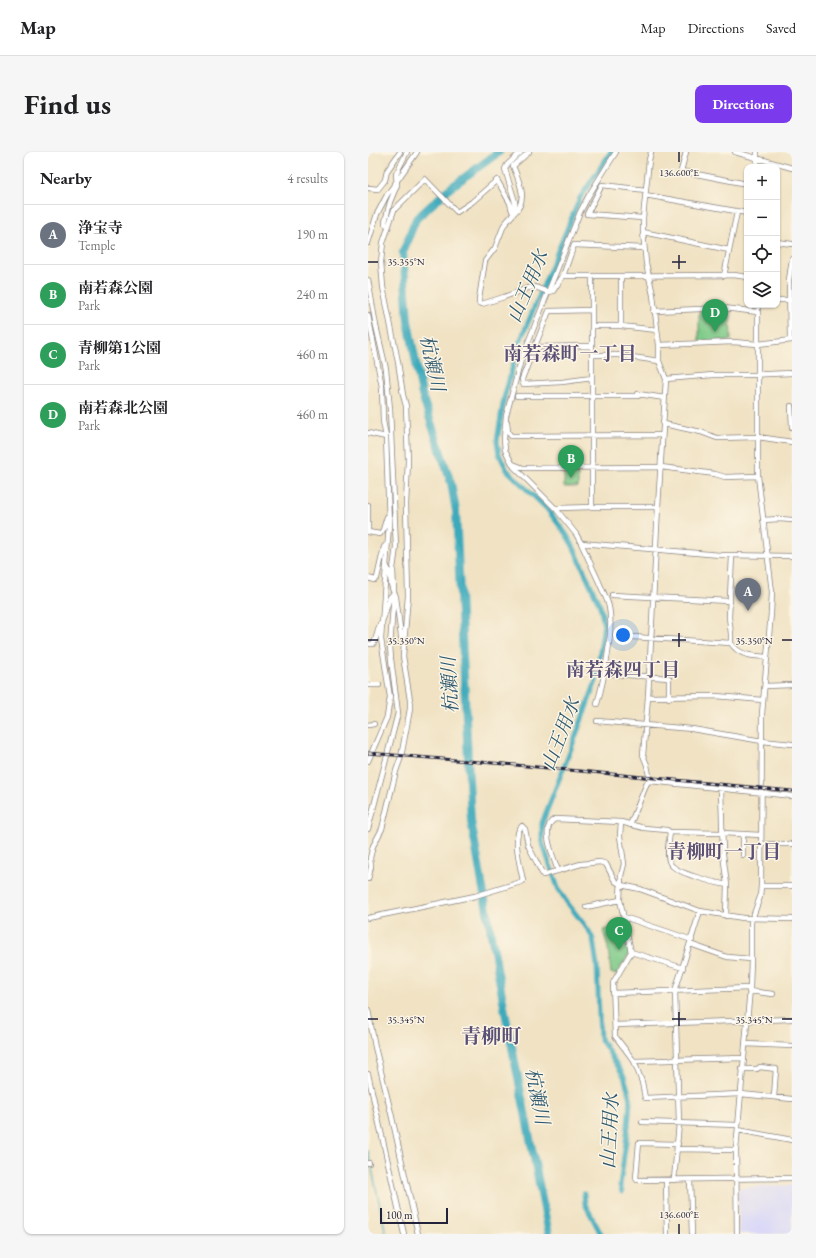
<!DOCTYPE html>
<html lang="en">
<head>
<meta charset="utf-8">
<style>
  :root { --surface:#fff; --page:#f6f6f6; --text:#202124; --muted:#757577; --line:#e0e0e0; --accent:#7c3aed }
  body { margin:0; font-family:"EB Garamond","Noto Serif JP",serif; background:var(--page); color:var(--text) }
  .controls { position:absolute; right:12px; top:12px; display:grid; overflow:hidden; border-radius:8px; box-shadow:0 1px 3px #0004 }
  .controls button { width:36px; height:36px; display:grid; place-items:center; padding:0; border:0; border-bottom:1px solid var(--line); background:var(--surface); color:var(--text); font:20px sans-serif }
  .scale { position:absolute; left:12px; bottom:10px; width:68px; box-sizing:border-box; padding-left:4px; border:2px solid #22223b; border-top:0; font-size:11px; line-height:14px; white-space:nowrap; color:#22223b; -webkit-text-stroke:3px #fcf5e5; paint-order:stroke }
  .you { position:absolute; left:255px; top:483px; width:14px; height:14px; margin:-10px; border:3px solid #fff; border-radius:50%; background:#1a73e8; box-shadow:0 0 0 6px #1a73e833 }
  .badge { display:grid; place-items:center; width:26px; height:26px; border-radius:50%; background:var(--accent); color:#fff; font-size:13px; font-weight:700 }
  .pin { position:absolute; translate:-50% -33px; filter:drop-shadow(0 1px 2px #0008) }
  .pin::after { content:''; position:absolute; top:21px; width:14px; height:12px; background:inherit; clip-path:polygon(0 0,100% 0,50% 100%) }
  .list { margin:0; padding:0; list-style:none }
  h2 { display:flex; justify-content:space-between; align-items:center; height:52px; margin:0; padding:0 16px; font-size:17px }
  h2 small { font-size:13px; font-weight:400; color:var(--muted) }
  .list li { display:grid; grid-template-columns:26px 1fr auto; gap:12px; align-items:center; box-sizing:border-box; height:60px; padding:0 16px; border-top:1px solid var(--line) }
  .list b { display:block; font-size:15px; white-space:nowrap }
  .list p { margin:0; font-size:13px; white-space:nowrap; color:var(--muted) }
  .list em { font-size:13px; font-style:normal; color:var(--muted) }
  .icon { flex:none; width:22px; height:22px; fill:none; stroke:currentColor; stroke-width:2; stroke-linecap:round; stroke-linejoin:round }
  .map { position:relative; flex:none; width:424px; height:1082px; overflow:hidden; border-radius:8px }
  header { display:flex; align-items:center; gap:24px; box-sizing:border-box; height:56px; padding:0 20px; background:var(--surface); border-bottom:1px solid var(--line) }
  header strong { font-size:19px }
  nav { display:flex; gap:22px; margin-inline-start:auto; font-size:14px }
  .intro { display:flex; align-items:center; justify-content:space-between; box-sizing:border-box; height:96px; padding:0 24px }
  h1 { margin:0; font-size:28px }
  .button { padding:10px 18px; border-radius:8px; background:var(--accent); color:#fff; font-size:14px; font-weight:700 }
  main { display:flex; gap:24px; padding:0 24px }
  aside { flex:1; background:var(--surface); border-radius:8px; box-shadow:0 1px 3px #0004 }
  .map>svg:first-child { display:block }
  .built { fill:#d8d7f8 }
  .green { fill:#7fcb89; stroke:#507662 }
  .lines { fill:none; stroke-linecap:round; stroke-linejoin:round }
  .stream { stroke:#3daabc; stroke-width:1.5 }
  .canal { stroke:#3daabc; stroke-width:5 }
  .river { stroke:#3daabc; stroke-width:8 }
  .street-casing { stroke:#89827f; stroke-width:6 }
  .street { stroke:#fff; stroke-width:4.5 }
  .rail-casing { stroke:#22223b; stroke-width:3 }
  .rail { stroke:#fcf5e5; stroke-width:1.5; stroke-dasharray:4.5; stroke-linecap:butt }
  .ticks { fill:none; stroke:#22223b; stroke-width:1.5 }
  .labels { text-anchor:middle; stroke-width:3; stroke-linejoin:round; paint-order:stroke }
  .water-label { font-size:19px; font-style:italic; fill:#2d586f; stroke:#fcf5e5 }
  .neighbourhood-label { font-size:19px; font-weight:bold; fill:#5a5076; stroke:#fcf5e5 }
  .quarter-label { font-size:20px; font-weight:bold; fill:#5a5076; stroke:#fcf5e5 }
  .ticks-label { font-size:10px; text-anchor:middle; fill:#22223b; stroke:#fcf5e5; stroke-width:3; stroke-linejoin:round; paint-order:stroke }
</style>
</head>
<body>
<header>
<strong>Map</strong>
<nav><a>Map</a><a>Directions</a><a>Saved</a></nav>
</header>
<div class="intro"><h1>Find us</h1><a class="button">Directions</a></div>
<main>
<aside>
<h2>Nearby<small>4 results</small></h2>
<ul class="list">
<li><span class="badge" style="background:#6b7280">A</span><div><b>浄宝寺</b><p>Temple</p></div><em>190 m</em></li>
<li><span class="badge" style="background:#2e9e5b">B</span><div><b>南若森公園</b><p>Park</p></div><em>240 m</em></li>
<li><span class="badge" style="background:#2e9e5b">C</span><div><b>青柳第1公園</b><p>Park</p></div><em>460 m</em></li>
<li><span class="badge" style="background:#2e9e5b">D</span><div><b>南若森北公園</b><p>Park</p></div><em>460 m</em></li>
</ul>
</aside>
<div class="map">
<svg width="424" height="1082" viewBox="0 0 424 1082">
  <rect width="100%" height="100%" fill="#fcf5e5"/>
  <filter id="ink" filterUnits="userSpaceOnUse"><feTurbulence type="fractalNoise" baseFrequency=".025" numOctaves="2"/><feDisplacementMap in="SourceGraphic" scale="8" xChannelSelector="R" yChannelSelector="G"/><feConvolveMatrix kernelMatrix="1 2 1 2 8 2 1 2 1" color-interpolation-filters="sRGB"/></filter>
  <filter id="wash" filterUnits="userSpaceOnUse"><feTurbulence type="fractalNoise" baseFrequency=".012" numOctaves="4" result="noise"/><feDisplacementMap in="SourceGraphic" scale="16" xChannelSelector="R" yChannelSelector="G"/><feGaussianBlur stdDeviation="0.9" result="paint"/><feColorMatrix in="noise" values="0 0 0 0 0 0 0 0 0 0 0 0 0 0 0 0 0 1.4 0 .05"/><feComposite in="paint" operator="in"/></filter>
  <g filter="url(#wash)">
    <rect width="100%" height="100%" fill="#f0e2c3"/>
    <path class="built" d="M 424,1033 L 424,1082 L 371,1082 L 370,1036 Z"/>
    <path class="green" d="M 355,158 L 362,159 L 363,188 L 331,189 L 331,159 Z
      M 196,317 L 210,317 L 210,335 L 196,335 Z
      M 256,773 L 262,800 L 248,823 L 243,821 L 240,796 L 235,778 Z"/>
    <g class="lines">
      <path class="stream" d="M 0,999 L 18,1082"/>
      <path class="canal" d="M 243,0 L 212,46 L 151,192 L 136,246 L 129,289 L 131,302 L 139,318 L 179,357 L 198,382 L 205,394 L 232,454 L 236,472 L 228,529 L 203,597 L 174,671 L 174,690 L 190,736 L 198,749 L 221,779 L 225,787 L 229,814 L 232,886 L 256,924 L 261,941 L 262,950 L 260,974 L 252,1034 L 254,1040
        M 216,1042 L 217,1052 L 233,1082"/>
      <path class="river" d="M 131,0 L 82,36 L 48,67 L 35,100 L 40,169 L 54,243 L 83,331 L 88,359 L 103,669 L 137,860 L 181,1082"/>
    </g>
  </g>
  <g filter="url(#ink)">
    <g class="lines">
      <g class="street-casing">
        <path id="street" d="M 153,0 L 139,13 L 137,17 L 147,50 L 147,57 L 146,61 L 136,73 L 127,96 L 117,109 L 111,147 L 111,151 L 114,152 L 136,145 L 160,136 L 167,135 L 180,140 L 185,139 L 195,124 L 206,93 L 276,96
          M 248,0 L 221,43 L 212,60 L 153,208 L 138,264 L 136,287 L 137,298 L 146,315 L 188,357 L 208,382 L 213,391 L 352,403 L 424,404
          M 318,0 L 313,19 L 379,32
          M 367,0 L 424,16
          M 389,15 L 389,0
          M 0,36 L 10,37 L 17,28 L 19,19 L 32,0
          M 277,43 L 379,61
          M 275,66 L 219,62 L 234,33 L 278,38
          M 20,73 L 17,72 L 17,70 L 22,50 L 29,33 L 28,22 L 39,0
          M 275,80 L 361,98
          M 409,90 L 424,92
          M 0,91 L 9,62 L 19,43 L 49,0
          M 195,124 L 366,123 L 379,125
          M 224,124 L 224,355 L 290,355
          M 356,124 L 369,60
          M 0,128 L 8,174 L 18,217 L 22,257 L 28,395 L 25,417 L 26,441 L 22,494 L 23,507 L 30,561 L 0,677
          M 409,148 L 424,148
          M 224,158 L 181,159 L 154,227 L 155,232 L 194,230 L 224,226
          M 286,159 L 356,156 L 390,160
          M 0,163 L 14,235 L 15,269 L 18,285 L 21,372 L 13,487 L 22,545 L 19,565 L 0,609
          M 224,174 L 253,174 L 289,178
          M 253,174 L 253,124
          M 422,188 L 421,128 L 424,107
          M 291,193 L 365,190 L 390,192 L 424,188
          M 166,195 L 224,194
          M 224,203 L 250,203 L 291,209
          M 298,227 L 345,223 L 377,223 L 424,221
          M 149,244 L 270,244 L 270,242 L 297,246
          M 423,254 L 424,275
          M 139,270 L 140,280 L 143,284 L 294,283
          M 296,272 L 333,280 L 349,286 L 390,285 L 424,290
          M 0,281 L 18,285
          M 145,312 L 155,316 L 293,315 L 347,322 L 357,325 L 390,324
          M 0,353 L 0,380 L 12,382 L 15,378 L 19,365
          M 188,357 L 191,356 L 224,355
          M 395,368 L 412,367 L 424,368
          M 213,391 C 219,404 225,417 231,430 C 234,438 239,446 241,455 C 246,478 236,528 229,552
          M 0,426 L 7,428 L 9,426 L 16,395 L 20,391
          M 27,442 L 28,445 L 34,492
          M 244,443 L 361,449
          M 15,467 L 22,445 L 26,441 C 21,432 24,422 18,413
          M 248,484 L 363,491 C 371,504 385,504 399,505
          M 363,491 L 363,482 L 361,465 L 364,404
          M 0,492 L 5,492 L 7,489 L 12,472
          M 245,522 L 301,526 L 301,546
          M 0,533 L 11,533
          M 397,534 L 424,533
          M 280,545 L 348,544 L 395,548
          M 229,569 L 324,577 L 394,589 L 424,592
          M 0,573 L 6,572
          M 282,629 L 424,644
          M 353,637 L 355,702 L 359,733 L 358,764
          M 253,670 L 252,684 L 256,712 L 253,724 L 252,748 L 263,800 L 245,831 L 247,884 L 266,909 L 274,930 L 277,946 L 373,942 L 424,947
          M 262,673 L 279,631 L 282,629 L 279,613 L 275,603 L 280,545 L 290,355 L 298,227 L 291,209 L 291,193 L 285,143 L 278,111 L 275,80 L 275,66 L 281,8 L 283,0
          M 375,682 L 375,703
          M 393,692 L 424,692
          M 190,719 C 186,706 171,675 187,667 L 253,670 L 276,676 L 299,678 L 302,680
          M 0,727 L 3,715 L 2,706 L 5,694 L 14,677 L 28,619 L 33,605 L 42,557 L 42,548 L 35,504 L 40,444 L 38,352 L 40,309 L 38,254 L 35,243 L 30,210 L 15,135 L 13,110 L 15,91 L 26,58 L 57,27 L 89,60 L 104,50 L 129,28 L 142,51 L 144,59 L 146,61 C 161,48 151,29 145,14 L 161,0
          M 359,733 C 348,731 306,721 302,711 C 298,703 301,689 302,680 L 354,681 L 393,683
          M 393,734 L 424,734
          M 218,755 L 252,748
          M 256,765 L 324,788
          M 0,766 L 107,744 L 153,730 L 155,729 C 153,717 143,683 154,674 L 157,677 L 160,693 L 175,723 L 213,712 L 232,710 L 238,712 L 247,729 L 253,733 L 272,737 L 332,759 L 375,766 L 424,767
          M 322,792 L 359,805 L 383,807
          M 263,800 L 315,816
          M 381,839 L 405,842
          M 245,841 L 382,836
          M 0,858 L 7,895 L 23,961 L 50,1082
          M 247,873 L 424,867
          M 377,892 L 424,894
          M 266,909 L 375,906
          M 374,917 L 389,917 L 392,915 L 408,917 L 406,945
          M 0,922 L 36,1082
          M 274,970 L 370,973
          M 370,978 L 424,988
          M 310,992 L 271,991 L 268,1026 L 269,1028 L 424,1026
          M 310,997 L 368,998
          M 0,1011 L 1,1011
          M 298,1028 L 299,1082
          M 306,1028 L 311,971 L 307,839 L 332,759
          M 322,1028 L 324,1082
          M 369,1082 L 368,998 L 382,836 L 383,807 L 383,770 L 392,745 L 393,734 L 394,562 L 403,461 L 404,440 L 390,324 L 390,153"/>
      </g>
      <use href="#street" class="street"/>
      <g class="rail-casing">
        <path id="rail" d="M 0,601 L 137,612 L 424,639"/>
      </g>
      <use href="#rail" class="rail"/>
    </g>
  </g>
  <path class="ticks" d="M 311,0 L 311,10M 311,103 L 311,117M 0,110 L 10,110M 304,110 L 318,110M 311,481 L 311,495M 0,488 L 10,488M 304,488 L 318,488M 414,488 L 424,488M 311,860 L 311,874M 0,867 L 10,867M 304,867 L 318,867M 414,867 L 424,867M 311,1072 L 311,1082"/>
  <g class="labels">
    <g class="water-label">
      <text transform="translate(159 134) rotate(-67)" y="7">山王用水</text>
      <text transform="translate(65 211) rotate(78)" y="7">杭瀬川</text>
      <text transform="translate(81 533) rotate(-93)" y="7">杭瀬川</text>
      <text transform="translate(192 582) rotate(-69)" y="7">山王用水</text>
      <text transform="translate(170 944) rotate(79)" y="7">杭瀬川</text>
      <text transform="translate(241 979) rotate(-87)" y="7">山王用水</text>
    </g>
    <g class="neighbourhood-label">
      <text x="202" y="208">南若森町一丁目</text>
      <text x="255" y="524">南若森四丁目</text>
      <text x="356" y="706">青柳町一丁目</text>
    </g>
    <g class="quarter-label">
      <text x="123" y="891">青柳町</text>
    </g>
  </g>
  <g class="ticks-label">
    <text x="311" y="24">136.600°E</text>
    <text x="38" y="113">35.355°N</text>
    <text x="38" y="492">35.350°N</text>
    <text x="386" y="492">35.350°N</text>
    <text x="38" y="871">35.345°N</text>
    <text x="386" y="871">35.345°N</text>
    <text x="311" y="1066">136.600°E</text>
  </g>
</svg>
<div class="controls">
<button>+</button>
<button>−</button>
<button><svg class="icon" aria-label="locate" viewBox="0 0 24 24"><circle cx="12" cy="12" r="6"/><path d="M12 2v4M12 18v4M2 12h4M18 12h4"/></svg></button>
<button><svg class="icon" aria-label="layers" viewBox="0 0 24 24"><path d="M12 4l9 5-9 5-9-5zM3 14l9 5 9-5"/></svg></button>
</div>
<div class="scale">100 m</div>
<div class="you"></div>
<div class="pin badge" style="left:380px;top:459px;background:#6b7280">A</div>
<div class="pin badge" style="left:203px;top:326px;background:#2e9e5b">B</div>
<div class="pin badge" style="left:251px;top:798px;background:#2e9e5b">C</div>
<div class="pin badge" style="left:347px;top:180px;background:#2e9e5b">D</div>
</div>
</main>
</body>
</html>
